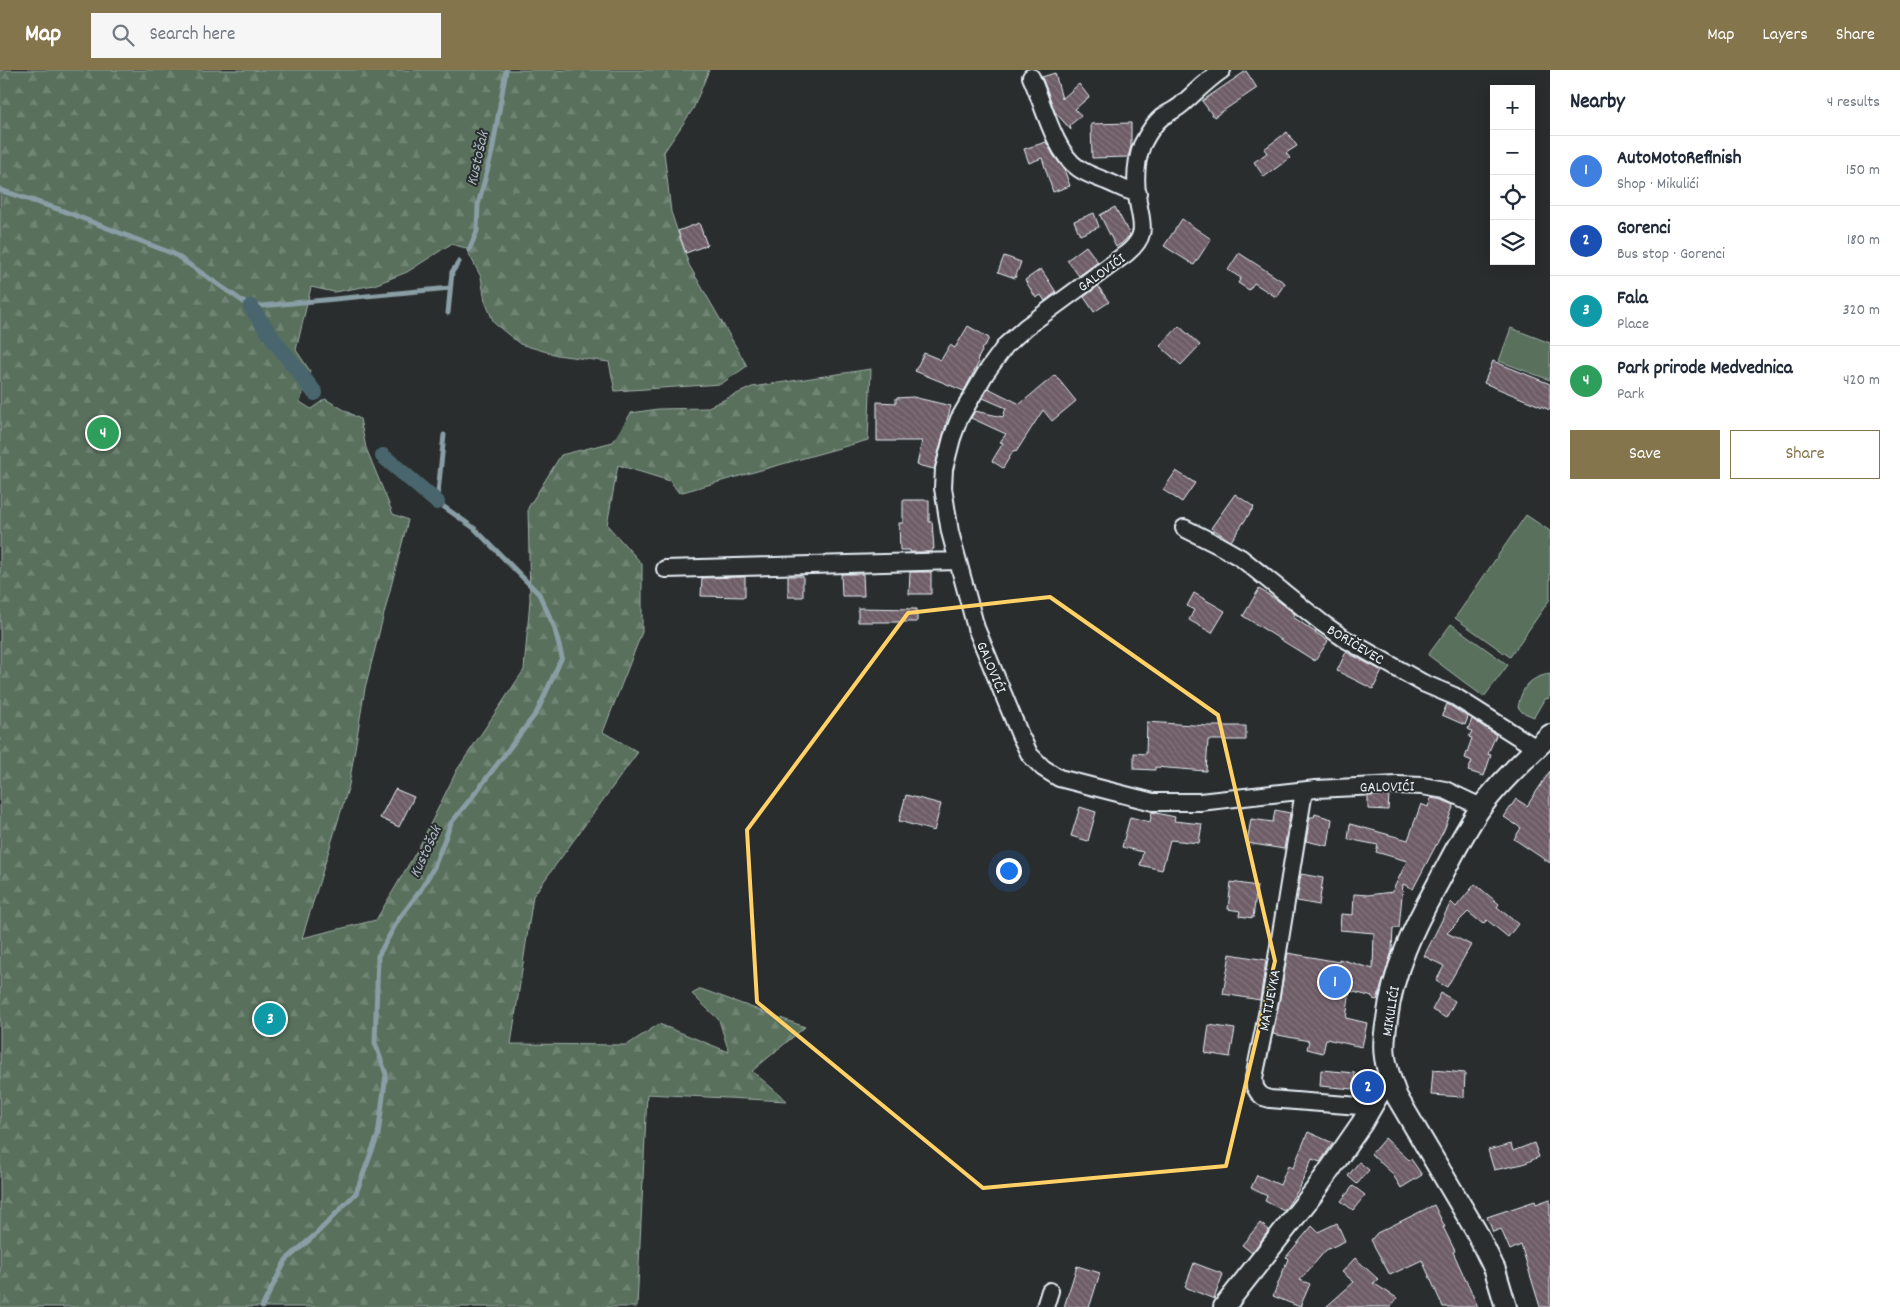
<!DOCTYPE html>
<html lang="en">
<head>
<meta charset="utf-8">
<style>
  :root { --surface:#fff; --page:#f6f6f7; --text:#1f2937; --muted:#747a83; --line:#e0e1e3; --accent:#84754c }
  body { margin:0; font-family:Dekko,sans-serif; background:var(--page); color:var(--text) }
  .controls { position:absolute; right:15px; top:15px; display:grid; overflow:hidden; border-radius:0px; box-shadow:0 2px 12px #0003 }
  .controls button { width:45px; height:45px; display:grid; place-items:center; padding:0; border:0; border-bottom:1px solid var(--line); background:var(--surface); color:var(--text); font:25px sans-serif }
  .you { position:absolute; left:1008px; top:800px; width:18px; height:18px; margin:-12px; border:4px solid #fff; border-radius:50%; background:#1a73e8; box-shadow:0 0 0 8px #1a73e833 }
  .badge { display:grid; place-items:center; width:32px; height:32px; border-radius:50%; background:var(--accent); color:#fff; font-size:16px; font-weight:700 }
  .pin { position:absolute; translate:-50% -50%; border:2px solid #fff; box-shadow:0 1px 5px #0006 }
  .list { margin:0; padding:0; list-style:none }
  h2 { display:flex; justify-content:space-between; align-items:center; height:65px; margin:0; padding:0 20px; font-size:21px }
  h2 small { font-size:16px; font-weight:400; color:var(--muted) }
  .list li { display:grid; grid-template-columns:32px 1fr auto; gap:15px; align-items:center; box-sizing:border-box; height:70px; padding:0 20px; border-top:1px solid var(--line) }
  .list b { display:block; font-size:19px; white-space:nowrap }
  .list p { margin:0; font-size:16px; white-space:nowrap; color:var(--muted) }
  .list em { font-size:16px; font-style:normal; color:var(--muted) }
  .actions { display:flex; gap:10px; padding:15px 20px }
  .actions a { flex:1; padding:11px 0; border:1px solid var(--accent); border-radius:0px; text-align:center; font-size:18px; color:var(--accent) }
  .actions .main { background:var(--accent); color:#fff }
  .icon { flex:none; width:28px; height:28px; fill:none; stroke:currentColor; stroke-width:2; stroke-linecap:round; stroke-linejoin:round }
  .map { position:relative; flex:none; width:1550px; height:1237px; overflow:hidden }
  header { display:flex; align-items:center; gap:30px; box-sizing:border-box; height:70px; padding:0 25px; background:var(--accent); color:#fff }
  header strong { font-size:24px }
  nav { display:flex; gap:28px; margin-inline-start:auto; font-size:18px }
  .search { width:350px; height:45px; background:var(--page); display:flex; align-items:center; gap:12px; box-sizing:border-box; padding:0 18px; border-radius:0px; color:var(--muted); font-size:19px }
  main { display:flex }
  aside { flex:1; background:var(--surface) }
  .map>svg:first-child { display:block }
  .green { fill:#59705c; stroke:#a0b0aa }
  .forest { fill:url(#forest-firs); stroke:#a0b0aa }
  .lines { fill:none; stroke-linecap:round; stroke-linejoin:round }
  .stream { stroke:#899ea5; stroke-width:5 }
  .canal { stroke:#4a666e; stroke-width:16 }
  .building { fill:url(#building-back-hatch); stroke:#e8f1f8 }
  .minor-casing { stroke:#e8f1f8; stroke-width:20 }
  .tertiary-casing { stroke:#e8f1f8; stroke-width:24 }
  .minor { stroke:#2a2d2e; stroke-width:16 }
  .tertiary { stroke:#2a2d2e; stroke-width:20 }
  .marked { fill:none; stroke:#ffd166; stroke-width:4; stroke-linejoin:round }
  .labels { text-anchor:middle; stroke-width:4; stroke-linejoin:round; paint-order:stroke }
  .street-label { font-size:15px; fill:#e8f1f8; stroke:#2a2d2e }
  .water-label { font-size:16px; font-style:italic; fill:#a9b9c1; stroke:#2a2d2e }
</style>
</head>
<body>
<header>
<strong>Map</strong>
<div class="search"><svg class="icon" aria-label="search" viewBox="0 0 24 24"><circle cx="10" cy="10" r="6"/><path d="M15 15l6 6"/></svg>Search here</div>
<nav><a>Map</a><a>Layers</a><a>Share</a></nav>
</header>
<main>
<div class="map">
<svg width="1550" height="1237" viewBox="0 0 1550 1237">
  <defs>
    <pattern id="forest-firs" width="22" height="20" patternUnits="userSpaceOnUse" patternTransform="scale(1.25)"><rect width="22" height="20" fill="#59705c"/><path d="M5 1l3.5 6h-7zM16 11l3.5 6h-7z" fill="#718574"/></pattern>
    <pattern id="building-back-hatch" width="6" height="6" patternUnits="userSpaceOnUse" patternTransform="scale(1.25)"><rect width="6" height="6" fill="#6e5d66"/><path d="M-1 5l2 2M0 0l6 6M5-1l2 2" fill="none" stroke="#83757d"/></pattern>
  </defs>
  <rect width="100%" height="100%" fill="#2a2d2e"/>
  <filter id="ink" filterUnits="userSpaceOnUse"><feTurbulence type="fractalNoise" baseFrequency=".02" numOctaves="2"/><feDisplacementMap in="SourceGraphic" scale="10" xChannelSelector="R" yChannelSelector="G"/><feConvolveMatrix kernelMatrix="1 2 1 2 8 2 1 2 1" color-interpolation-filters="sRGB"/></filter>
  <g filter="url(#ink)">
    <path class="green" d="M 1511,258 L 1550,273 L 1550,310 L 1499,291 Z
      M 1526,445 L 1550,461 L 1550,529 L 1510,587 L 1455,548 Z
      M 1451,554 L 1508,595 L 1484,627 L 1428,585 Z
      M 1550,604 L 1550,625 L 1548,629 L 1545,628 L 1534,647 L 1522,642 L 1518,637 C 1522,617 1530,607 1550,604 Z"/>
    <path class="forest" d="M 0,0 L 709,0 L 693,39 L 664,82 L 671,142 L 689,195 L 747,296 L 721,314 L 615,321 L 609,292 L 557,285 L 520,274 L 494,253 L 485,231 L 481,207 L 466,178 L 451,174 L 407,202 L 374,215 L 334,222 L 311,217 L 296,280 L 310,301 L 300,332 L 311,339 L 325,329 L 360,349 L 366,378 L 393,444 L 408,450 L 365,618 L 349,715 L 302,868 L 376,850 L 419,777 L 457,700 L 524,600 L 530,530 L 528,438 L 561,385 L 613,372 L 631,343 L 658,339 L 706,338 L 752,317 L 871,299 L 868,370 L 679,423 L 670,411 L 618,395 L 607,455 L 642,494 L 642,562 L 603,662 L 638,682 L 533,826 L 511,974 L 627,975 L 659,954 L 729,982 L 719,950 L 692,924 L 701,919 L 805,957 L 752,1001 L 787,1031 L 647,1024 L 637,1237 L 0,1237 Z"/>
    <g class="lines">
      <path class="stream" d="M 0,120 L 61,140 L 174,184 L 251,237 L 450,218
        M 469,180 L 477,161 L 478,135 L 492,82 L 506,0
        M 448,243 L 452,202 L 459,192
        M 262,1237 L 286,1190 L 315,1165 L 356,1123 L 378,1065 L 386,1004 L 375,973 L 378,886 L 398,850 L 420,821 L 434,797 L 451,753 L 476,722 L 537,642 L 562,587 L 554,556 L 539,524 L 474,458 L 437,432 L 444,365"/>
      <path class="canal" d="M 251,237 L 274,270 L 315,323
        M 383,386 L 437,432"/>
    </g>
    <path class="building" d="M 1246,1 L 1257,18 L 1214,47 L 1202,31 Z
      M 1055,3 L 1062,29 L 1079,14 L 1089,27 L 1075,39 L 1081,46 L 1070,55 L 1071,60 L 1055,42 L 1042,7 Z
      M 1131,53 L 1131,76 L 1128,87 L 1092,88 L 1091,54 Z
      M 1287,62 L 1297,76 L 1286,83 L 1290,88 L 1264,107 L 1254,92 L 1267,83 L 1264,79 Z
      M 1046,72 L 1054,86 L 1064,99 L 1070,116 L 1053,122 L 1042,88 L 1029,93 L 1024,79 Z
      M 1115,137 L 1130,165 L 1121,174 L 1116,177 L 1100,145 Z
      M 1094,143 L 1099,157 L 1080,165 L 1074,151 Z
      M 1182,149 L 1211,169 L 1194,195 L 1164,176 Z
      M 699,153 L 707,175 L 686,183 L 678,161 Z
      M 1086,176 L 1098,192 L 1079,206 L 1067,190 Z
      M 1239,183 L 1285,213 L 1276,227 L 1254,213 L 1249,220 L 1238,213 L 1241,208 L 1228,200 Z
      M 1004,186 L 1021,192 L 1015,208 L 998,202 Z
      M 1041,199 L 1056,222 L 1045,231 L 1041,225 L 1036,228 L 1025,210 Z
      M 1098,216 L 1109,232 L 1094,242 L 1084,227 Z
      M 968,256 L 989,268 L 985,276 L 981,279 L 982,281 L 977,290 L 979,292 L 964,321 L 915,301 L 924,283 L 941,290 L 950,275 L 955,278 Z
      M 1179,256 L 1200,275 L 1181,295 L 1160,276 Z
      M 1493,291 L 1550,314 L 1550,340 L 1484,313 Z
      M 1055,305 L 1076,331 L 1052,351 L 1043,340 L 1016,382 L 1014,380 L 1003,398 L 992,391 L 1003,373 L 1000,372 L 1006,364 L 971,348 L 975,341 L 1003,347 L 1006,338 L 983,328 L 988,318 L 1020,334 Z
      M 913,327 L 951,336 L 934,399 L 917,395 L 922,371 L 877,371 L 877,332 L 896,333 L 896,328 Z
      M 1176,401 L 1195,413 L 1182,432 L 1163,420 Z
      M 1235,424 L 1254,437 L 1231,471 L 1211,458 Z
      M 903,430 L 929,430 L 929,452 L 932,452 L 934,479 L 932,479 L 932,482 L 910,482 L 910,480 L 900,480 L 899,453 L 903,453 Z
      M 910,502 L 931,502 L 931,524 L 909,524 Z
      M 841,504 L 863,504 L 864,526 L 842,526 Z
      M 788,506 L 803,506 L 803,527 L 788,527 Z
      M 745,507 L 745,527 L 701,526 L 702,508 Z
      M 1259,519 L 1277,530 L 1295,544 L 1293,547 L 1328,571 L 1315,591 L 1243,546 Z
      M 1194,523 L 1225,541 L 1212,563 L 1189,550 L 1194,540 L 1187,536 Z
      M 858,538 L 917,539 L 917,552 L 858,552 Z
      M 1346,582 L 1382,601 L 1373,619 L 1337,601 Z
      M 1447,634 L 1468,647 L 1465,655 L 1442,645 Z
      M 1472,649 L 1496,665 L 1488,684 L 1491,685 L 1484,706 L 1468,701 L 1472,691 L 1465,688 L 1472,668 L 1469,667 L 1472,661 L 1468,659 Z
      M 1147,652 L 1208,656 L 1246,656 L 1246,670 L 1208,670 L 1206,701 L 1155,697 L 1155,700 L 1134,699 L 1134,683 L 1146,684 Z
      M 1550,701 L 1550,793 L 1514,769 L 1521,758 L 1504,747 L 1516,729 L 1527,736 Z
      M 395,719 L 414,727 L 399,757 L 380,748 Z
      M 906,725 L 941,734 L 934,761 L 899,751 Z
      M 1389,725 L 1388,740 L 1368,739 L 1368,726 Z
      M 1431,728 L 1442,730 L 1454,735 L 1444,760 L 1413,819 L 1403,814 L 1399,858 L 1393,858 L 1392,881 L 1377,930 L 1373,929 L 1373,927 L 1350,921 L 1346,948 L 1367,953 L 1362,977 L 1326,969 L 1323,983 L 1307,979 L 1309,971 L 1273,964 L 1288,883 L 1339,892 L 1339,889 L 1373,899 L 1374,863 L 1340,860 L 1341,844 L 1353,845 L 1354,824 L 1368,825 L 1392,822 L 1407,791 L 1376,782 L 1378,775 L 1348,769 L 1350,754 L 1408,770 L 1421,734 L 1428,737 Z
      M 1080,737 L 1096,742 L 1088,771 L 1071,766 Z
      M 1275,740 L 1290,743 L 1284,779 L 1247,773 L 1251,749 L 1273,752 Z
      M 1152,742 L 1175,747 L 1174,751 L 1202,754 L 1199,773 L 1170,770 L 1162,800 L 1140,795 L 1143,782 L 1122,777 L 1130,747 L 1150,752 Z
      M 1315,744 L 1332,749 L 1328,776 L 1306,771 L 1310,747 L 1314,747 Z
      M 1301,804 L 1323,808 L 1319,835 L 1297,831 Z
      M 1231,812 L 1257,816 L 1253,848 L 1239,846 L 1240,841 L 1228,839 Z
      M 1475,814 L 1499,834 L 1497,837 L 1518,854 L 1508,867 L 1487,850 L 1483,854 L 1468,842 L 1447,863 L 1471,875 L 1447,917 L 1436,911 L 1444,896 L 1424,886 L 1451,832 L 1456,837 Z
      M 1230,884 L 1266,890 L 1260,930 L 1223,924 Z
      M 1441,923 L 1455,931 L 1446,948 L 1432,940 Z
      M 1209,955 L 1235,959 L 1230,987 L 1205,983 Z
      M 1321,1000 L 1355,1003 L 1353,1019 L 1320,1016 Z
      M 1433,1000 L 1465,1003 L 1464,1027 L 1431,1025 Z
      M 1308,1062 L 1333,1073 L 1320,1092 L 1312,1089 L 1299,1119 L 1284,1141 L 1265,1131 L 1267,1126 L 1251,1118 L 1257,1105 L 1280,1115 L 1288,1096 L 1293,1098 Z
      M 1385,1068 L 1409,1090 L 1411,1089 L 1422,1105 L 1401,1118 L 1392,1103 L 1371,1084 Z
      M 1534,1073 L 1539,1087 L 1523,1094 L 1494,1100 L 1488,1080 L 1511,1074 L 1513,1081 Z
      M 1359,1092 L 1369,1100 L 1357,1114 L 1348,1106 Z
      M 1353,1116 L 1365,1125 L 1353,1140 L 1341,1131 Z
      M 1550,1129 L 1550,1237 L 1540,1237 L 1521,1175 L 1510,1180 L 1501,1159 L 1493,1162 L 1487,1147 L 1535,1131 L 1536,1134 Z
      M 1434,1135 L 1445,1157 L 1443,1157 L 1455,1181 L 1453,1182 L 1478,1237 L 1443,1237 L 1422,1190 L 1390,1205 L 1371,1170 L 1377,1163 Z
      M 1260,1153 L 1269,1160 L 1252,1183 L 1242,1175 Z
      M 1337,1153 L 1345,1171 L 1326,1180 L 1300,1210 L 1310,1214 L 1300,1237 L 1273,1226 L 1288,1189 L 1286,1187 L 1312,1156 L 1318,1162 Z
      M 1355,1188 L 1379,1210 L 1373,1213 L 1397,1228 L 1391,1237 L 1326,1237 L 1354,1212 L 1342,1202 Z
      M 1194,1193 L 1223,1204 L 1214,1229 L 1185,1217 Z
      M 1077,1196 L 1100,1203 L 1091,1232 L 1089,1237 L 1064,1237 Z"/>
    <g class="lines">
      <g class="minor-casing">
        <path id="minor" d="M 1222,0 C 1207,10 1195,23 1181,35 C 1175,40 1168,43 1162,47 C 1153,54 1147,65 1142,75 C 1135,93 1135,112 1138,132 C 1142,155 1148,165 1127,183 L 1026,257 L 1006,275 L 985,304 L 959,349 L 952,368 L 944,399 L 943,418 L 950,462 L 976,558 L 1020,665 L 1030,685 L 1043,698 L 1059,708 L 1153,732 L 1200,732 L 1316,719 L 1397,715 L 1422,716 L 1445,720 L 1481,737
          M 1031,7 C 1043,32 1054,82 1078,98 C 1086,104 1096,107 1106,111 C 1117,115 1125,121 1138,123
          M 1184,458 L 1218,475 L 1241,488 L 1322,553 L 1345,569 L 1423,613 L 1454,626 L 1536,678
          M 665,499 L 957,491
          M 1304,721 L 1271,925 L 1254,1008 L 1255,1017 L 1258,1022 L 1263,1027 L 1270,1029 L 1372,1037
          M 1045,1237 L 1050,1221"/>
      </g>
      <g class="tertiary-casing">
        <path id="tertiary" d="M 1224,1237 L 1315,1121 L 1362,1053 L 1389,1006
          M 1506,1237 L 1495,1200 L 1476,1161 L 1397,1027 C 1392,1014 1387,1001 1385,987 C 1383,975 1385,962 1387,949 C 1393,901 1413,858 1437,815 C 1451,789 1464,761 1482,736 C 1502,710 1526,688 1550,665"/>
      </g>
      <use href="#minor" class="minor"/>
      <use href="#tertiary" class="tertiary"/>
    </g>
  </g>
  <path class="marked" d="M 1050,527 L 1218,645 L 1275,891 L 1226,1096 L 983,1118 L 757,932 L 747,760 L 908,543 Z"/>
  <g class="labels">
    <g class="street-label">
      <text transform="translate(1101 202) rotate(-36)" y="5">GALOVIĆI</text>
      <text transform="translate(1356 574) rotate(31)" y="5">BORIČEVEC</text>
      <text transform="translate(992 597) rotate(67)" y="5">GALOVIĆI</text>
      <text transform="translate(1387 716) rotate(-1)" y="5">GALOVIĆI</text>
      <text transform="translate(1269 930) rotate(-79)" y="5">MATIJEVKA</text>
      <text transform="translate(1390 941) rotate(-81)" y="5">MIKULIĆI</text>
    </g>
    <g class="water-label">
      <text transform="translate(476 88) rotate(-77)" y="6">Kustošak</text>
      <text transform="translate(424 781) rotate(-65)" y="6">Kustošak</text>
    </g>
  </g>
</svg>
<div class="controls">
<button>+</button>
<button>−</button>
<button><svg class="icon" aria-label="locate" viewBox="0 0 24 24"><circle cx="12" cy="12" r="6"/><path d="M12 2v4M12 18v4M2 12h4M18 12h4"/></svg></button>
<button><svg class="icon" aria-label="layers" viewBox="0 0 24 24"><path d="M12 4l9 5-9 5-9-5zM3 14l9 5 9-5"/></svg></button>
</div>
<div class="you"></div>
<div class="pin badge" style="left:1335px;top:912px;background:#3f7fe0">1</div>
<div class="pin badge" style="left:1368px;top:1017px;background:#1a4fb4">2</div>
<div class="pin badge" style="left:270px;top:949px;background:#0f9aa8">3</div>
<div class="pin badge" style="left:103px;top:363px;background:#2e9e5b">4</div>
</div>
<aside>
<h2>Nearby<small>4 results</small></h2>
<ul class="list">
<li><span class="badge" style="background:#3f7fe0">1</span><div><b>AutoMotoRefinish</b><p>Shop · Mikulići</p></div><em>150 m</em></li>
<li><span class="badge" style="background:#1a4fb4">2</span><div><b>Gorenci</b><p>Bus stop · Gorenci</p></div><em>180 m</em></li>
<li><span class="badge" style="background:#0f9aa8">3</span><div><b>Fala</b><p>Place</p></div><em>320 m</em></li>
<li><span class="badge" style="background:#2e9e5b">4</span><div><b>Park prirode Medvednica</b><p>Park</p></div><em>420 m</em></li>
</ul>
<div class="actions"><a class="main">Save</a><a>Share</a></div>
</aside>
</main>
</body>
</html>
